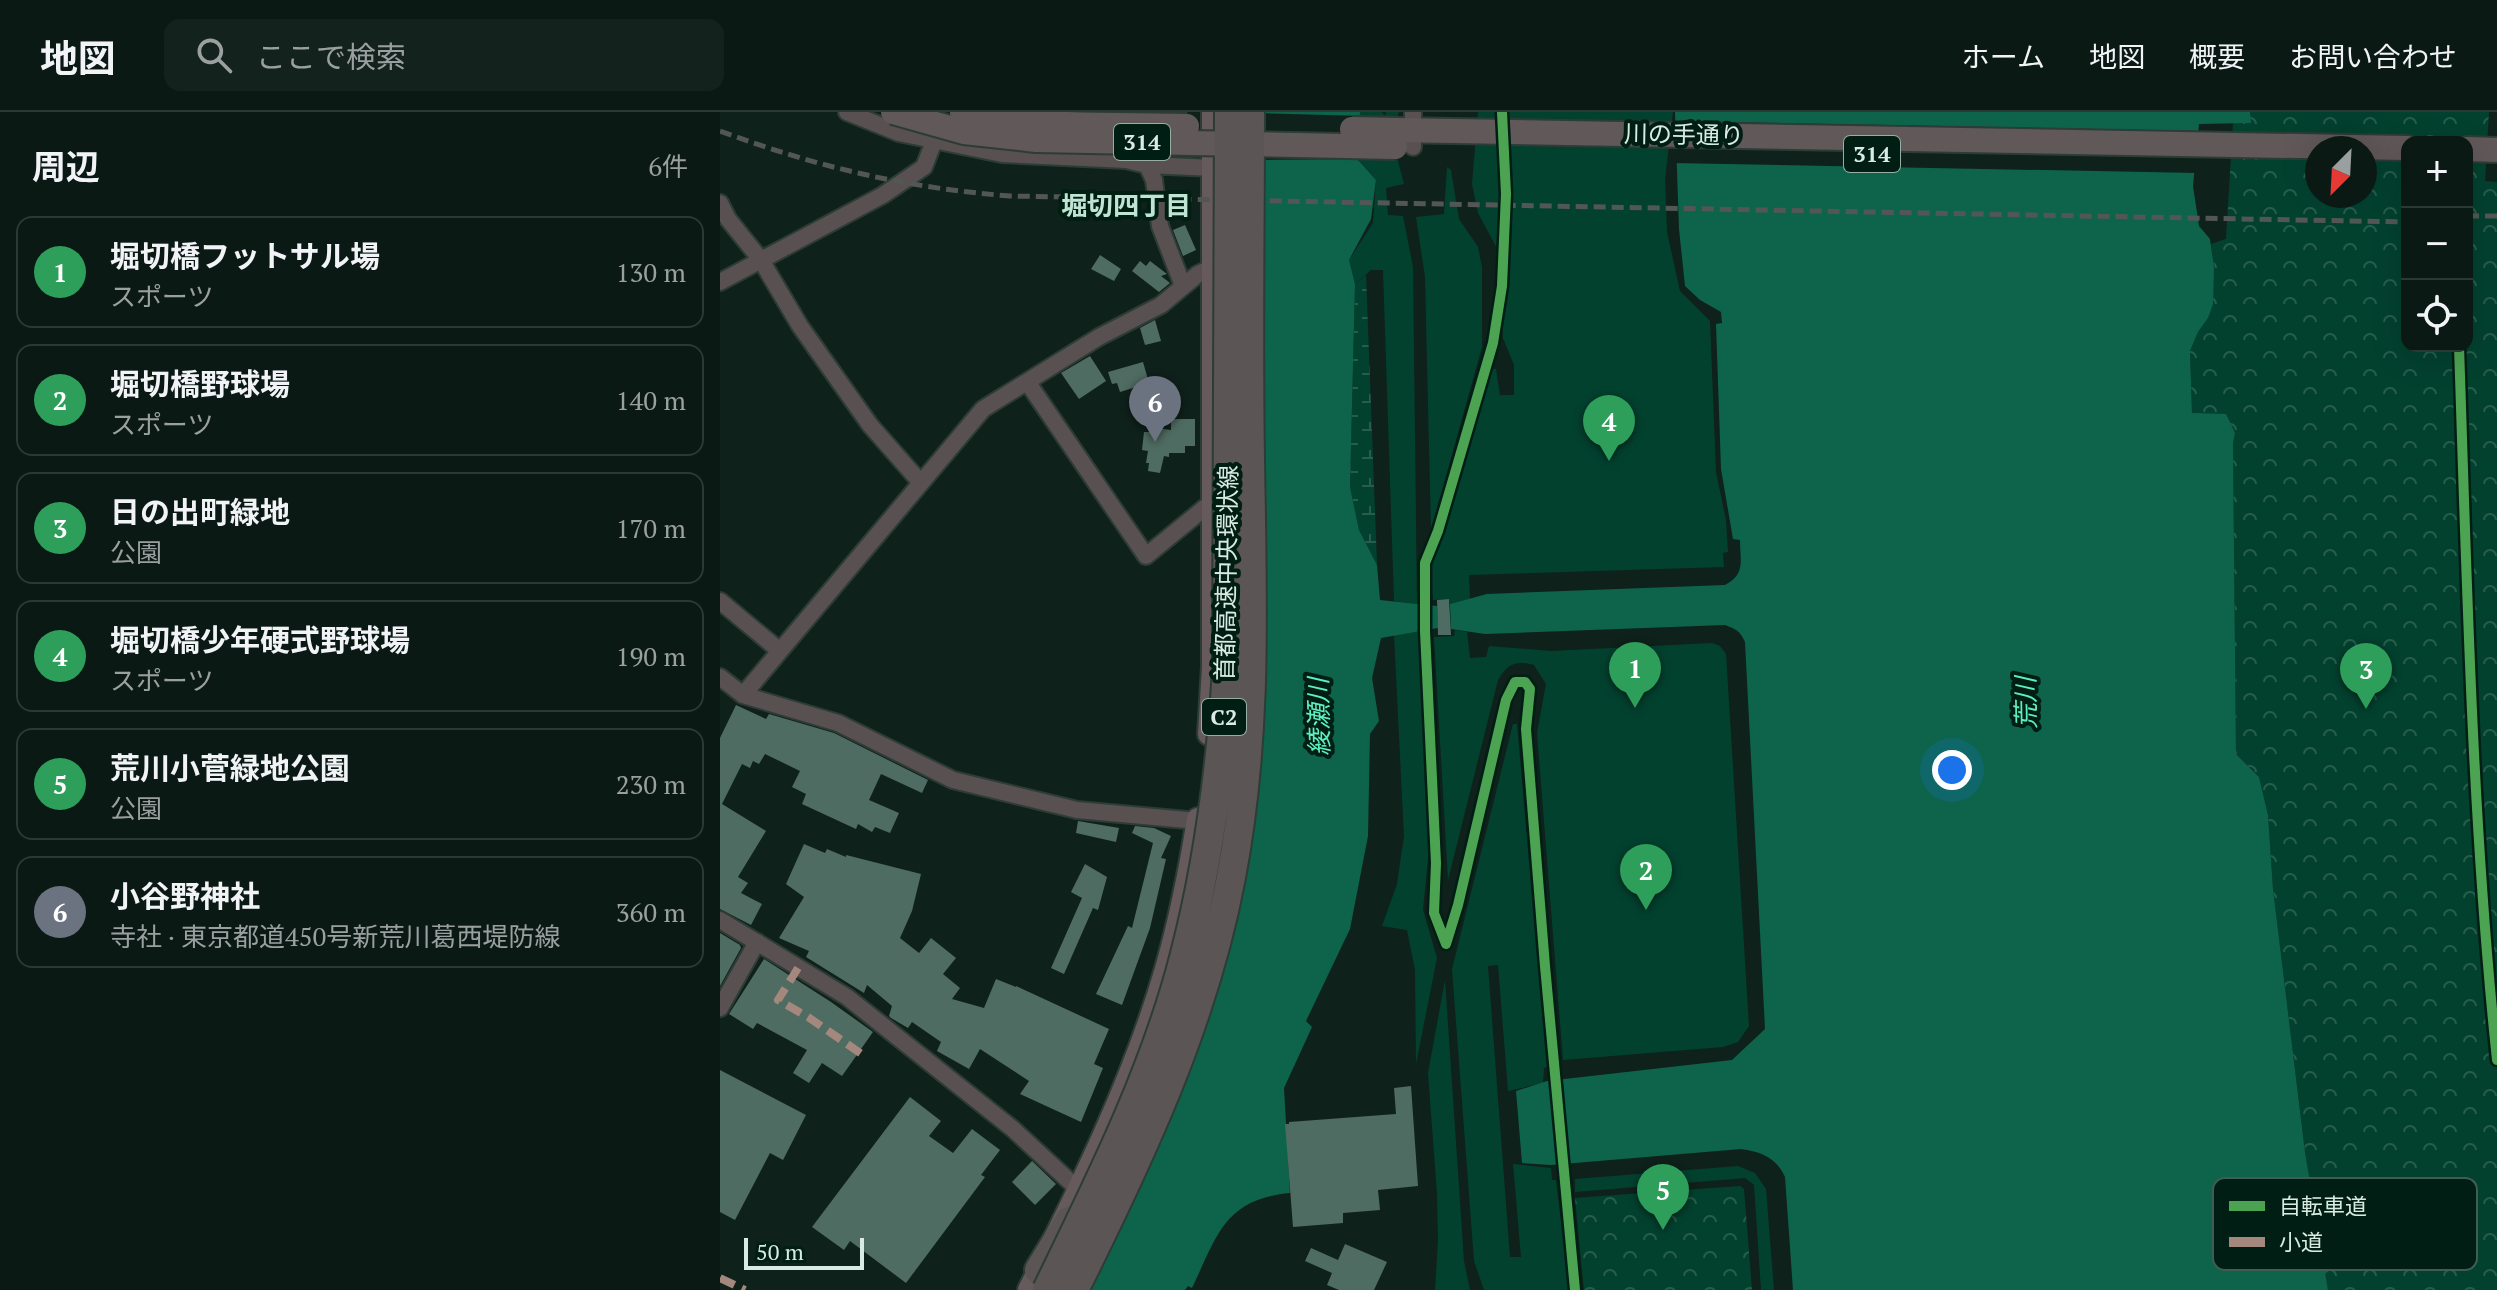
<!DOCTYPE html>
<html lang="ja">
<head>
<meta charset="utf-8">
<style>
  :root { --surface:#0b1914; --page:#14221d; --text:#f1f3f6; --muted:#9aa0a0; --line:#2b3834; --accent:#92a49d }
  body { margin:0; font-family:"PT Serif","Noto Sans JP",serif; background:var(--page); color:var(--text) }
  .controls { position:absolute; right:24px; top:24px; display:grid; overflow:hidden; border-radius:16px; box-shadow:0 8px 32px #0002 }
  .controls button { width:72px; height:72px; display:grid; place-items:center; padding:0; border:0; border-bottom:2px solid var(--line); background:var(--surface); color:var(--text); font:40px sans-serif }
  .compass { position:absolute; left:1585px; top:24px; width:72px; height:72px; border-radius:50%; background:var(--surface); box-shadow:0 8px 32px #0002; rotate:204deg }
  .scale { position:absolute; left:24px; bottom:20px; width:120px; box-sizing:border-box; padding-left:8px; border:4px solid #d9ebe3; border-top:0; font-size:22px; line-height:28px; white-space:nowrap; color:#d9ebe3; -webkit-text-stroke:6px #001e14; paint-order:stroke }
  .you { position:absolute; left:1232px; top:658px; width:28px; height:28px; margin:-20px; border:6px solid #fff; border-radius:50%; background:#1a73e8; box-shadow:0 0 0 12px #1a73e833 }
  .badge { display:grid; place-items:center; width:52px; height:52px; border-radius:50%; background:var(--accent); color:#fff; font-size:26px; font-weight:700 }
  .pin { position:absolute; translate:-50% -66px; filter:drop-shadow(0 2px 4px #0008) }
  .pin::after { content:''; position:absolute; top:42px; width:28px; height:24px; background:inherit; clip-path:polygon(0 0,100% 0,50% 100%) }
  .list { margin:0; padding:0; list-style:none }
  h2 { display:flex; justify-content:space-between; align-items:center; height:104px; margin:0; padding:0 32px; font-size:34px }
  h2 small { font-size:26px; font-weight:400; color:var(--muted) }
  .list li { display:grid; grid-template-columns:52px 1fr auto; gap:24px; align-items:center; box-sizing:border-box; height:112px; margin:0 16px 16px; padding:0 16px; border:2px solid var(--line); border-radius:16px }
  .list b { display:block; font-size:30px; white-space:nowrap }
  .list p { margin:0; font-size:26px; white-space:nowrap; color:var(--muted) }
  .list em { font-size:26px; font-style:normal; color:var(--muted) }
  .icon { flex:none; width:44px; height:44px; fill:none; stroke:currentColor; stroke-width:2; stroke-linecap:round; stroke-linejoin:round }
  .map { position:relative; flex:none; width:1777px; height:1178px; overflow:hidden }
  header { display:flex; align-items:center; gap:48px; box-sizing:border-box; height:112px; padding:0 40px; background:var(--surface); border-bottom:2px solid var(--line) }
  header strong { font-size:38px }
  nav { display:flex; gap:44px; margin-inline-start:auto; font-size:28px }
  .search { width:560px; height:72px; background:var(--page); display:flex; align-items:center; gap:20px; box-sizing:border-box; padding:0 28px; border-radius:16px; color:var(--muted); font-size:30px }
  main { display:flex }
  aside { flex:1; background:var(--surface) }
  .map>svg:first-child { display:block }
  .green { fill:#03412f }
  .wetland { fill:url(#wetland-marsh) }
  .park { fill:url(#park-crowns); fill-rule:evenodd }
  .water { fill:#0d644b }
  .pier { fill:#0f211b }
  .building { fill:#4f6c62 }
  .lines { fill:none; stroke-linecap:round; stroke-linejoin:round }
  .minor-casing { stroke:#2d3c36; stroke-width:20 }
  .secondary-casing { stroke:#2d3c36; stroke-width:26 }
  .primary-casing { stroke:#2d3c36; stroke-width:28 }
  .motorway-casing { stroke:#2d3c36; stroke-width:32 }
  .minor { stroke:#595051; stroke-width:16 }
  .secondary { stroke:#665a5c; stroke-width:22 }
  .primary { stroke:#61585a; stroke-width:24 }
  .motorway { stroke:#5b5556; stroke-width:28 }
  .rail { stroke:#525755; stroke-width:5; stroke-dasharray:12 6; stroke-linecap:butt }
  .primary-bridge-casing { stroke:#2d3c36; stroke-width:28; stroke-linecap:butt }
  .motorway-bridge-casing { stroke:#2d3c36; stroke-width:32; stroke-linecap:butt }
  .primary-bridge { stroke:#61585a; stroke-width:24 }
  .motorway-bridge { stroke:#5b5556; stroke-width:28 }
  .quiet { stroke:#a5887d; stroke-width:8; stroke-dasharray:16 8; stroke-linecap:butt }
  .cycleway-casing { stroke:#001e14; stroke-width:15 }
  .cycleway { stroke:#4ca352; stroke-width:10 }
  .labels { text-anchor:middle; stroke-width:8; stroke-linejoin:round; paint-order:stroke }
  .shield { fill:#001e14; stroke:#98aea5; stroke-width:2 }
  .shield-label { font-size:22px; font-weight:bold; fill:#d9ebe3 }
  .street-label { font-size:24px; fill:#d9ebe3; stroke:#001e14 }
  .neighbourhood-label { font-size:26px; font-weight:bold; fill:#c0e4d4; stroke:#001e14 }
  .water-label { font-size:26px; font-style:italic; fill:#5df0be; stroke:#001e14 }
  .key { fill:#001e14; stroke:#415c52; stroke-width:2 }
  .key-label { font-size:22px; fill:#d9ebe3 }
</style>
</head>
<body>
<header>
<strong>地図</strong>
<div class="search"><svg class="icon" aria-label="search" viewBox="0 0 24 24"><circle cx="10" cy="10" r="6"/><path d="M15 15l6 6"/></svg>ここで検索</div>
<nav><a>ホーム</a><a>地図</a><a>概要</a><a>お問い合わせ</a></nav>
</header>
<main>
<aside>
<h2>周辺<small>6件</small></h2>
<ul class="list">
<li><span class="badge" style="background:#2e9e5b">1</span><div><b>堀切橋フットサル場</b><p>スポーツ</p></div><em>130 m</em></li>
<li><span class="badge" style="background:#2e9e5b">2</span><div><b>堀切橋野球場</b><p>スポーツ</p></div><em>140 m</em></li>
<li><span class="badge" style="background:#2e9e5b">3</span><div><b>日の出町緑地</b><p>公園</p></div><em>170 m</em></li>
<li><span class="badge" style="background:#2e9e5b">4</span><div><b>堀切橋少年硬式野球場</b><p>スポーツ</p></div><em>190 m</em></li>
<li><span class="badge" style="background:#2e9e5b">5</span><div><b>荒川小菅緑地公園</b><p>公園</p></div><em>230 m</em></li>
<li><span class="badge" style="background:#6b7280">6</span><div><b>小谷野神社</b><p>寺社 · 東京都道450号新荒川葛西堤防線</p></div><em>360 m</em></li>
</ul>
</aside>
<div class="map">
<svg width="1777" height="1178" viewBox="0 0 1777 1178">
  <defs>
    <pattern id="wetland-marsh" width="20" height="14" patternUnits="userSpaceOnUse" patternTransform="scale(2)"><rect width="20" height="14" fill="#03412f"/><path d="M1 5h8M5 5V1M11 12h8M15 12V8" fill="none" stroke="#275d4d"/></pattern>
    <pattern id="park-crowns" width="20" height="18" patternUnits="userSpaceOnUse" patternTransform="scale(2)"><rect width="20" height="18" fill="#03412f"/><path d="M2 6a3 3 0 1 1 6 0M12 15a3 3 0 1 1 6 0" fill="none" stroke="#275d4d"/></pattern>
  </defs>
  <rect width="100%" height="100%" fill="#0f211b"/>
  <path class="green" d="M 640,0 L 662,0 L 665,4 L 666,0 L 679,0 L 671,22 L 684,72 L 666,76 L 668,103 L 683,104 L 693,155 L 697,492 L 674,489 L 663,158 L 651,158 L 635,172 L 629,148 L 653,111 L 656,68 L 638,48 Z
    M 758,0 L 953,0 L 945,67 L 947,120 L 960,179 L 990,209 L 996,360 L 1006,408 L 1008,440 L 1003,441 L 1004,455 L 749,463 L 750,487 L 730,492 L 729,487 L 713,488 L 710,456 L 768,256 L 776,257 L 780,283 L 794,283 L 794,253 L 783,226 L 779,140 L 758,101 L 752,72 Z
    M 727,55 L 731,58 L 739,107 L 758,135 L 762,155 L 762,235 L 711,418 L 705,165 L 696,105 L 724,102 Z
    M 735,518 L 747,520 L 750,546 L 766,545 L 769,534 L 831,539 L 992,531 L 1000,534 L 1006,542 L 1029,914 L 1018,930 L 1003,935 L 843,948 L 817,621 L 826,572 L 814,553 C 796,548 787,552 778,568 L 728,768 L 714,525 L 734,524 Z
    M 699,519 L 709,737 L 703,798 L 717,846 L 696,952 L 695,858 L 687,818 L 662,814 L 677,772 L 684,724 L 674,523 Z
    M 793,612 L 797,612 L 827,955 L 824,956 L 823,971 L 788,979 L 778,853 L 768,854 L 790,1145 L 801,1145 L 793,1052 L 831,1056 L 832,1068 L 836,1068 L 849,1178 L 764,1178 L 754,1149 L 732,857 Z
    M 725,868 L 744,1149 L 750,1178 L 715,1178 L 718,1128 L 717,1081 L 708,961 Z
    M 1018,1054 L 1035,1061 L 1046,1077 L 1054,1178 L 1041,1178 L 1034,1073 L 1025,1066 L 855,1080 L 855,1067 Z"/>
  <path class="wetland" d="M 646,163 L 657,453 L 639,418 L 630,375 L 635,172 Z"/>
  <path class="park" d="M 1530,0 L 1769,0 L 1765,69 L 1777,70 L 1777,1178 L 1608,1178 L 1585,1040 L 1553,777 L 1548,703 L 1539,665 L 1516,642 L 1513,331 L 1515,320 L 1472,302 L 1470,239 L 1478,220 L 1488,206 L 1494,155 L 1491,132 L 1506,127 L 1513,11 L 1530,11 ZM 1687,30 L 1747,30 L 1747,234 L 1687,234 ZM 1597,36 L 1645,36 L 1645,84 L 1597,84 Z
    M 1020,1074 L 1024,1077 L 1032,1178 L 864,1178 L 855,1086 Z"/>
  <path class="water" d="M 540,0 L 640,0 L 638,48 L 656,68 L 651,107 L 629,148 L 635,172 L 630,375 L 639,418 L 657,453 L 660,488 L 717,494 L 718,516 L 661,526 L 652,566 L 659,609 L 650,622 L 648,724 L 630,817 L 586,909 L 592,915 L 564,976 L 570,1081 C 504,1087 497,1124 472,1176 L 468,1174 L 465,1178 L 363,1178 L 508,815 Z
    M 955,0 L 1530,0 L 1531,11 L 1479,12 L 1473,74 L 1479,114 L 1490,127 L 1494,155 L 1493,192 L 1488,206 L 1478,220 L 1470,239 L 1472,301 L 1506,302 L 1515,321 L 1513,331 L 1516,642 L 1539,665 L 1548,703 L 1553,777 L 1585,1040 L 1608,1178 L 1073,1178 L 1065,1065 C 1056,1045 1041,1040 1021,1037 L 831,1053 L 802,1051 L 796,979 L 827,969 L 1012,948 L 1045,917 L 1025,530 C 1020,519 1016,517 1005,513 L 765,522 L 731,517 L 730,492 L 767,482 L 1005,473 C 1026,462 1020,449 1020,428 L 1013,427 L 1001,357 L 996,212 L 1002,211 L 1001,200 L 980,188 L 965,174 L 959,117 Z"/>
  <path class="pier" d="M 536,1 L 644,4 L 643,47 L 535,48 Z
    M 951,9 L 1483,19 L 1478,61 L 953,51 Z"/>
  <path class="building" d="M 465,113 L 476,138 L 463,144 L 453,118 Z
    M 380,143 L 401,157 L 394,169 L 371,157 Z
    M 420,149 L 426,154 L 430,149 L 447,162 L 441,164 L 450,171 L 439,180 L 412,159 Z
    M 435,208 L 441,229 L 425,233 L 420,216 Z
    M 370,244 L 386,269 L 359,287 L 341,261 Z
    M 423,250 L 429,271 L 400,280 L 397,271 L 392,272 L 388,260 Z
    M 451,307 L 475,307 L 475,334 L 465,334 L 465,341 L 449,341 L 449,345 L 444,344 L 440,361 L 428,359 L 429,351 L 426,351 L 428,339 L 422,338 L 424,320 L 429,320 L 430,315 L 451,318 Z
    M 729,487 L 731,523 L 718,523 L 717,488 Z
    M 16,593 L 46,607 L 49,602 L 114,621 L 208,668 L 202,681 L 161,662 L 149,688 L 179,701 L 170,721 L 155,715 L 152,720 L 138,712 L 136,717 L 82,692 L 86,682 L 72,675 L 80,659 L 45,642 L 39,652 L 33,649 L 30,656 L 22,652 L 2,692 L 46,719 L 18,765 L 28,771 L 21,781 L 42,792 L 31,813 L 0,797 L 0,626 Z
    M 358,709 L 399,716 L 396,730 L 356,721 Z
    M 415,714 L 434,716 L 451,724 L 441,746 L 446,747 L 430,816 L 402,893 L 376,882 L 408,814 L 412,816 L 433,731 L 412,721 Z
    M 84,732 L 105,741 L 107,737 L 126,745 L 126,743 L 201,762 L 192,799 L 180,826 L 199,841 L 211,826 L 236,846 L 223,862 L 240,876 L 232,887 L 264,896 L 276,867 L 296,875 L 296,874 L 389,917 L 374,952 L 383,956 L 361,1010 L 300,982 L 309,969 L 260,937 L 249,957 L 217,939 L 221,930 L 192,910 L 188,916 L 171,906 L 169,904 L 172,894 L 147,873 L 144,881 L 86,845 L 89,839 L 59,826 L 84,785 L 66,772 Z
    M 365,752 L 387,765 L 378,798 L 373,796 L 344,862 L 331,856 L 362,786 L 351,780 Z
    M 0,821 L 20,833 L 21,836 L 0,874 Z
    M 44,847 L 111,890 L 153,920 L 122,964 L 102,951 L 89,971 L 73,961 L 87,938 L 37,911 L 33,917 L 9,902 Z
    M 0,958 L 86,1003 L 63,1048 L 50,1041 L 15,1108 L 0,1100 Z
    M 691,974 L 698,1074 L 658,1078 L 660,1098 L 623,1101 L 623,1111 L 573,1115 L 565,1012 L 569,1012 L 569,1010 L 676,1002 L 674,976 Z
    M 190,985 L 221,1009 L 209,1024 L 233,1041 L 252,1017 L 280,1038 L 261,1063 L 265,1065 L 186,1171 L 130,1129 L 124,1138 L 92,1115 Z
    M 312,1049 L 336,1072 L 315,1093 L 292,1070 Z
    M 625,1132 L 667,1150 L 654,1178 L 619,1178 L 607,1173 L 612,1161 L 585,1149 L 591,1136 L 618,1148 Z"/>
  <g class="lines">
    <g class="minor-casing">
      <path id="minor" d="M 127,0 L 179,21 L 282,42 L 406,48 L 427,53 L 493,56
        M 693,35 L 693,0
        M 427,53 L 434,68 L 440,114 L 463,174
        M 0,91 L 8,107 L 41,148 L 80,214 L 150,313 L 201,371
        M 0,170 L 163,83 L 204,55 L 214,29
        M 308,271 L 426,444 L 493,389
        M 0,489 L 60,539
        M 0,565 L 23,583 L 118,611 L 233,668 L 357,698 L 478,709
        M 23,583 L 263,297 L 379,225 L 441,193 L 478,162 L 493,155
        M 0,808 L 127,885 L 293,1017 L 359,1078
        M 0,896 L 37,830"/>
    </g>
    <g class="secondary-casing">
      <path id="secondary" d="M 489,622 L 493,555 L 493,0
        M 309,1178 C 361,1075 414,968 446,857 C 460,808 470,758 478,707"/>
    </g>
    <g class="primary-casing">
      <path id="primary" d="M 675,18 L 1687,36
        M 1747,37 L 1777,38"/>
    </g>
    <g class="motorway-casing">
      <path id="motorway" d="M 319,1158 L 349,1109"/>
    </g>
    <use href="#minor" class="minor"/>
    <use href="#secondary" class="secondary"/>
    <use href="#primary" class="primary"/>
    <use href="#motorway" class="motorway"/>
    <path class="rail" d="M 0,19 C 97,55 186,76 290,84 L 1687,110
      M 1747,104 L 1777,104"/>
    <g class="primary-bridge-casing">
      <path id="primary-bridge" d="M 173,0 L 244,20 L 316,28 L 675,35
        M 242,0 C 310,16 396,12 467,14
        M 632,17 L 675,18"/>
    </g>
    <g class="motorway-bridge-casing">
      <path id="motorway-bridge" d="M 327,1178 C 379,1071 434,962 464,846 C 489,751 501,655 507,557 L 509,0
        M 354,1178 C 420,1046 484,910 511,765 C 538,623 532,489 530,346 C 528,231 530,115 530,0"/>
    </g>
    <use href="#primary-bridge" class="primary-bridge"/>
    <use href="#motorway-bridge" class="motorway-bridge"/>
    <path class="quiet" d="M 78,856 L 58,888 L 88,905 L 143,943
      M 0,1166 L 25,1178"/>
    <g class="cycleway-casing">
      <path id="cycleway" d="M 782,0 L 786,82 L 782,174 L 773,231 L 718,419 L 705,451 L 705,519 L 716,751 L 714,801 L 726,832 L 738,793 L 786,588 L 795,570 L 805,570 L 810,577 L 806,617 L 825,854 L 855,1178
        M 1739,234 C 1747,472 1752,711 1777,948"/>
    </g>
    <use href="#cycleway" class="cycleway"/>
  </g>
  <g class="labels">
    <g class="shield">
      <rect x="394" y="12" width="56" height="36" rx="6"/>
      <rect x="1124" y="24" width="56" height="36" rx="6"/>
      <rect x="482" y="587" width="44" height="36" rx="6"/>
    </g>
    <g class="shield-label">
      <text x="422" y="38">314</text>
      <text x="1152" y="50">314</text>
      <text x="504" y="613">C2</text>
    </g>
    <g class="street-label">
      <text transform="translate(964 23) rotate(1)" y="8">川の手通り</text>
      <text transform="translate(507 461) rotate(-89)" y="8">首都高速中央環状線</text>
    </g>
    <g class="neighbourhood-label">
      <text x="406" y="103">堀切四丁目</text>
    </g>
    <g class="water-label">
      <text transform="translate(1306 591) rotate(-91)" y="9">荒川</text>
      <text transform="translate(599 605) rotate(-91)" y="9">綾瀬川</text>
    </g>
  </g>
  <rect x="1493" y="1066" width="264" height="92" rx="12" class="key"/>
  <rect x="1509" y="1089" width="36" height="10" fill="#4ca352"/>
  <rect x="1509" y="1125" width="36" height="10" fill="#a5887d"/>
  <g class="key-label">
    <text x="1559" y="1102">自転車道</text>
    <text x="1559" y="1138">小道</text>
  </g>
</svg>
<div class="controls">
<button>+</button>
<button>−</button>
<button><svg class="icon" aria-label="locate" viewBox="0 0 24 24"><circle cx="12" cy="12" r="6"/><path d="M12 2v4M12 18v4M2 12h4M18 12h4"/></svg></button>
</div>
<svg class="compass" viewBox="-18 -18 36 36"><path d="M0-13l5 13h-10z" fill="#e53935"/><path d="M0 13l5-13h-10z" fill="#9aa0a0"/></svg>
<div class="scale">50 m</div>
<div class="you"></div>
<div class="pin badge" style="left:915px;top:596px;background:#2e9e5b">1</div>
<div class="pin badge" style="left:926px;top:798px;background:#2e9e5b">2</div>
<div class="pin badge" style="left:1646px;top:597px;background:#2e9e5b">3</div>
<div class="pin badge" style="left:889px;top:349px;background:#2e9e5b">4</div>
<div class="pin badge" style="left:943px;top:1118px;background:#2e9e5b">5</div>
<div class="pin badge" style="left:435px;top:330px;background:#6b7280">6</div>
</div>
</main>
</body>
</html>
